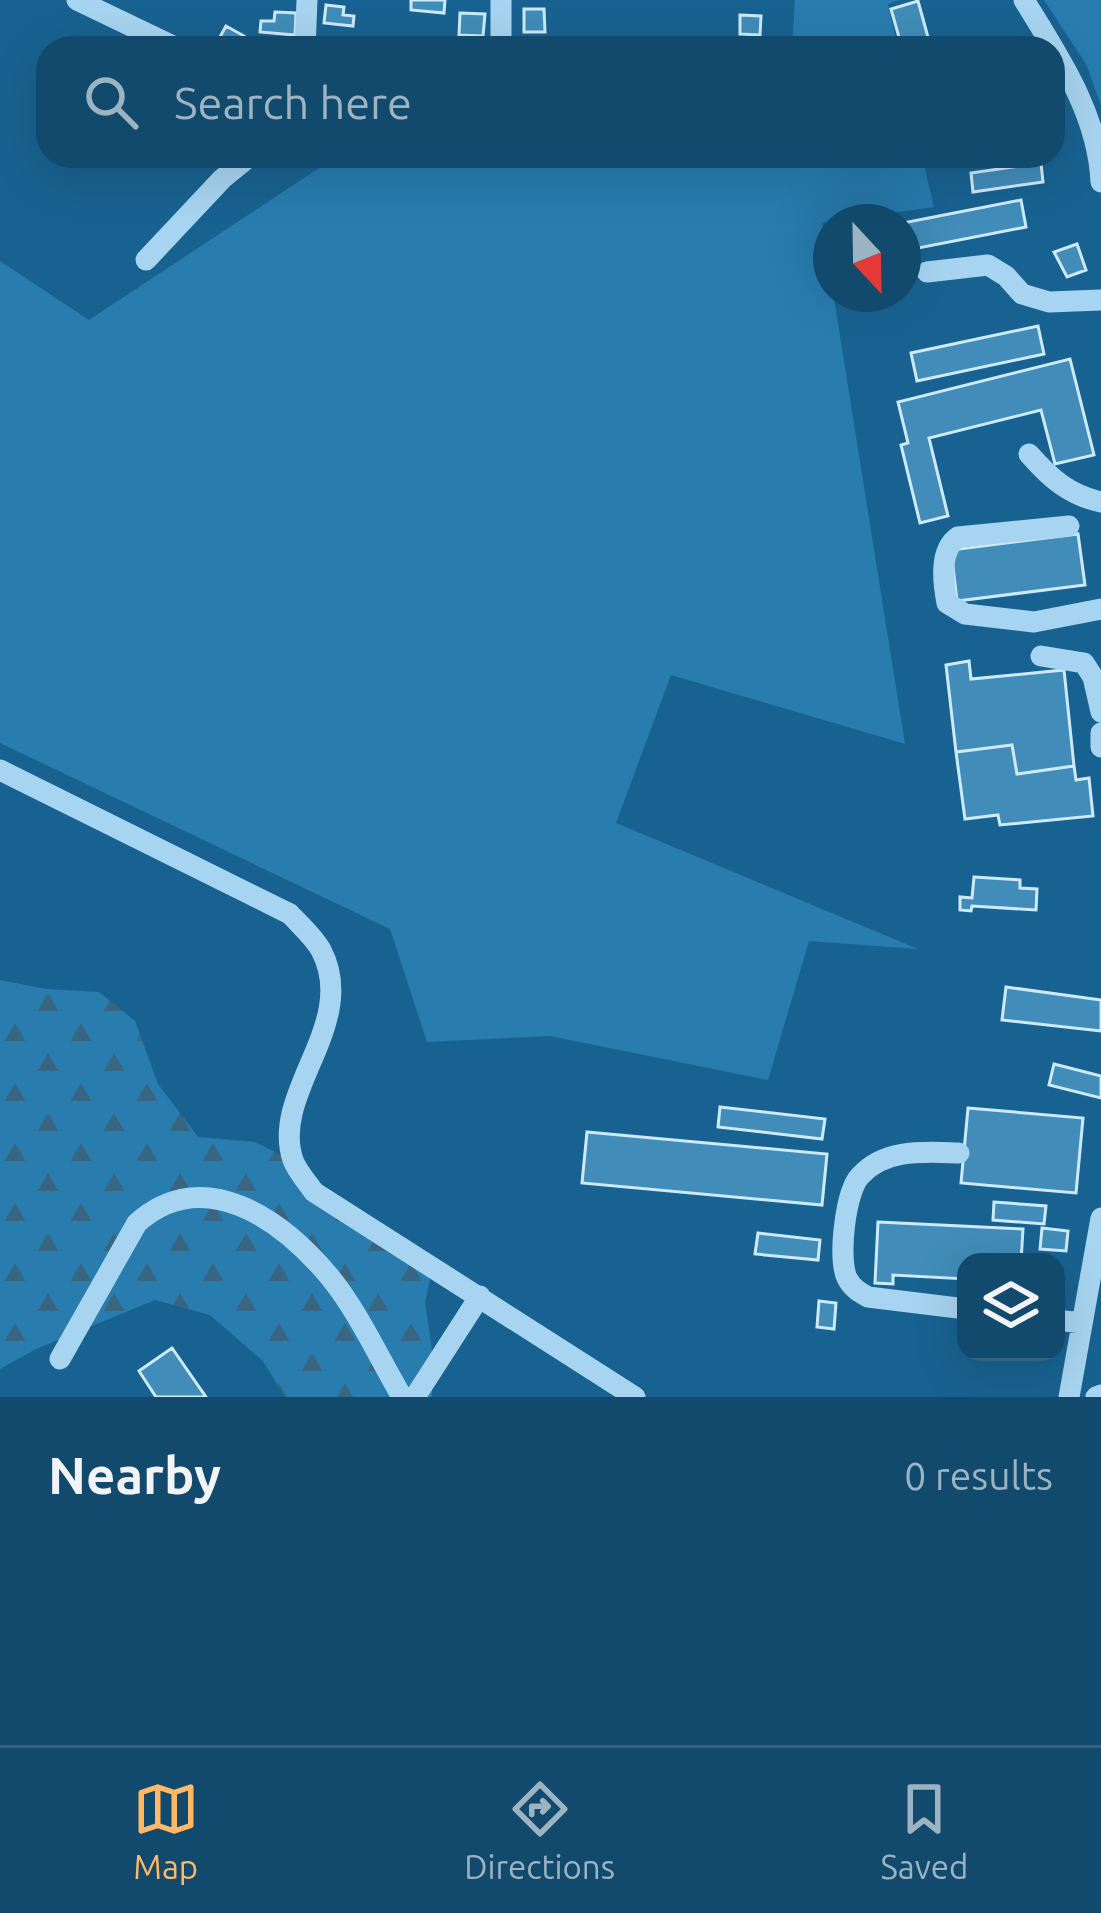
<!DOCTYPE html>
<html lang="en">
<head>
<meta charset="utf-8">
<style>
  :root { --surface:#124a6d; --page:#1b5172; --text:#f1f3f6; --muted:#9cb3c2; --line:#316280; --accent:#ffb865 }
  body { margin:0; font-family:Ubuntu,sans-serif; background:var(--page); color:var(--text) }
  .controls { position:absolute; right:36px; bottom:36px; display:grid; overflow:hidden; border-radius:24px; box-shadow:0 12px 48px #0002 }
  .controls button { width:108px; height:108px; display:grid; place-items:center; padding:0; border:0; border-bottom:3px solid var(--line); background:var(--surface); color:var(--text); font:60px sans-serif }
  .compass { position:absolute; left:813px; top:204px; width:108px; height:108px; border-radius:50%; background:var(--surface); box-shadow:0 12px 48px #0002; rotate:158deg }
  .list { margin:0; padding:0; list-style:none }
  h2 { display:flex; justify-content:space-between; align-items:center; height:156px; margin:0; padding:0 48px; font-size:51px }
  h2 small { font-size:39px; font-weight:400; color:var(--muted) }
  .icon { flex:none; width:66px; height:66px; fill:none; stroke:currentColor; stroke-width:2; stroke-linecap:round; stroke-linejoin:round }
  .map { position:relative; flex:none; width:1101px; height:1397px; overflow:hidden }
  .search { position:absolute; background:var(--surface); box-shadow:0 12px 48px #0002; left:36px; right:36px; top:36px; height:132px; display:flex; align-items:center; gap:30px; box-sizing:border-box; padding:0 42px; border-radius:36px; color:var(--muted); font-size:45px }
  .sheet { height:348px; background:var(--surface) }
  nav { display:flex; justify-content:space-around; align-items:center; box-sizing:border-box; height:168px; border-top:3px solid var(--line); background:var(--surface); font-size:33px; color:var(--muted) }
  nav a { display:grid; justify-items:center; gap:6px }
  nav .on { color:var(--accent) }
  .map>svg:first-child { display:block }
  .grass { fill:#287cae }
  .forest { fill:url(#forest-firs) }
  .building { fill:#418cb9; stroke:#cdeafb; stroke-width:3 }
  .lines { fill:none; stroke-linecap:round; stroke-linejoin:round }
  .minor { stroke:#a7d4f0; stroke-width:21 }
</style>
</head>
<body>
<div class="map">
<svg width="1101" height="1397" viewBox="0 0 1101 1397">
  <defs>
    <pattern id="forest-firs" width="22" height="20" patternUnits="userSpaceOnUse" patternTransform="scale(3)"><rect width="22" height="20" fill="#287cae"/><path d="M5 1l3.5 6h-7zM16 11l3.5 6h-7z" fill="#386682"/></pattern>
  </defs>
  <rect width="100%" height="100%" fill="#186291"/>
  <path class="grass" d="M 795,0 L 899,0 L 888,4 L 898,48 L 792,48 Z
    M 1044,0 L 1101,0 L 1101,105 L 1086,64 Z
    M 472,156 L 922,156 L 934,207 L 822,223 L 905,744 L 671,675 L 616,823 L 918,949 L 809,941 L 768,1080 L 550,1036 L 427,1042 L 390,929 L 0,743 L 0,261 L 89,320 L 319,168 Z"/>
  <path class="forest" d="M 0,980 L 46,989 L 99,992 L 135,1021 L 158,1084 L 198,1137 L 255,1142 L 293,1161 L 314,1192 L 433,1266 L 425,1302 L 432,1350 L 432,1397 L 285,1397 L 263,1361 L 210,1315 L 155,1300 L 36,1349 L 0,1369 Z"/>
  <path class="building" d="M 411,0 L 445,0 L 444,13 L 411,10 Z
    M 918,1 L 931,48 L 902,48 L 891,9 Z
    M 326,5 L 344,7 L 343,15 L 354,16 L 353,26 L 324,23 Z
    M 524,9 L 544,9 L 545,32 L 524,32 Z
    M 275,12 L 296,13 L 295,35 L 260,32 L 261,21 L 274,21 Z
    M 460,13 L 485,14 L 483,36 L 459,35 Z
    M 740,15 L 761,16 L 760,35 L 740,34 Z
    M 226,26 L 244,36 L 237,48 L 215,46 Z
    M 1041,163 L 1043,182 L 973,192 L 971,173 Z
    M 1021,200 L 1026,227 L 903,251 L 903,223 Z
    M 1077,244 L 1086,270 L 1067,277 L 1054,252 Z
    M 1038,326 L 1044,354 L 917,381 L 911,353 Z
    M 1070,359 L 1094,455 L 1055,464 L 1041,410 L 929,438 L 948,516 L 920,523 L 901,445 L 908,443 L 898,402 Z
    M 1078,534 L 1085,585 L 957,601 L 951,550 Z
    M 969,661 L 971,679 L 1064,670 L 1074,766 L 1017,774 L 1012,745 L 956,752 L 946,665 Z
    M 1012,745 L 1017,774 L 1074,766 L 1076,780 L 1089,778 L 1093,816 L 1000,825 L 998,815 L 965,819 L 956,752 Z
    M 974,877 L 1020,880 L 1020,888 L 1037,889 L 1036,910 L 972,906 L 971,911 L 960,910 L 960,897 L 972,898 Z
    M 1006,987 L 1101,1000 L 1101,1031 L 1002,1020 Z
    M 1054,1064 L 1101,1076 L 1101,1098 L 1049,1085 Z
    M 720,1107 L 825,1119 L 822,1139 L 718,1127 Z
    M 968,1108 L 1083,1118 L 1076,1193 L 961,1183 Z
    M 587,1132 L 827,1154 L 822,1205 L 582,1183 Z
    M 994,1202 L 1046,1206 L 1044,1224 L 993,1220 Z
    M 878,1222 L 1023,1229 L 1021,1262 L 966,1262 L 966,1279 L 893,1275 L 893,1284 L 875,1283 Z
    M 1042,1228 L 1068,1231 L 1066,1251 L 1040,1249 Z
    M 758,1233 L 820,1240 L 818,1260 L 755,1254 Z
    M 819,1301 L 836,1303 L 834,1329 L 817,1327 Z
    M 172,1348 L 206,1397 L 156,1397 L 139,1371 Z"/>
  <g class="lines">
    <path class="minor" d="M 77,0 L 177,48
      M 501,0 L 501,48
      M 1024,0 C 1059,57 1098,114 1101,182
      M 305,48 L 307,0
      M 146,260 L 222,179 L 250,156
      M 927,272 L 988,265 L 1006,276 L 1022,294 L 1049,302 L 1101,300
      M 1029,454 C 1050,478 1069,495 1101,502
      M 1069,526 L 958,537 C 939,550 943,582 947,603 L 965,614 L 1034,622 L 1101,609
      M 1041,656 L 1084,663 L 1093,677 L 1101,712
      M 1101,733 L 1101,747
      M 0,770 L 290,914 C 300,925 314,937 321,950 C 360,1024 270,1092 293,1160 C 297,1171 307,1182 314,1192 L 635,1397
      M 959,1153 C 925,1152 885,1148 860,1176 C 845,1192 838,1259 847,1278 C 852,1288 859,1292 868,1297 L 966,1309
      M 1056,1320 L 1082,1323
      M 60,1359 L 137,1223 C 204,1163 282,1220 329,1276 C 358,1311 379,1358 402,1397
      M 415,1397 L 480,1296
      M 1069,1397 L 1101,1218
      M 1096,1397 L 1101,1395"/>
  </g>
</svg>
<div class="controls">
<button><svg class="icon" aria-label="layers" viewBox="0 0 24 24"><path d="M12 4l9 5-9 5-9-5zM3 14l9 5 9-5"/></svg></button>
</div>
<svg class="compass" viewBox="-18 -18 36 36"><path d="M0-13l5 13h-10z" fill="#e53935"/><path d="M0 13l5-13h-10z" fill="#9cb3c2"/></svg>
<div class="search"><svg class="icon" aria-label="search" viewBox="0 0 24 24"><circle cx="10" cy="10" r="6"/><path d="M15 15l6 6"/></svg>Search here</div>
</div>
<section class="sheet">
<h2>Nearby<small>0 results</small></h2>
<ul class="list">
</ul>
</section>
<nav>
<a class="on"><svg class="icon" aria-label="map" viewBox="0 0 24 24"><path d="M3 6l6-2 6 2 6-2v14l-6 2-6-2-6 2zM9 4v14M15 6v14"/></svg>Map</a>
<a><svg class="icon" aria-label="directions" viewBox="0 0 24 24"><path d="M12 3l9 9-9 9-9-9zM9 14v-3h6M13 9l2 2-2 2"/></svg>Directions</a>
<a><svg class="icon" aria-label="saved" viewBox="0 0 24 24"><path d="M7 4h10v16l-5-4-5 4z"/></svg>Saved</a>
</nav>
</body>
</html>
